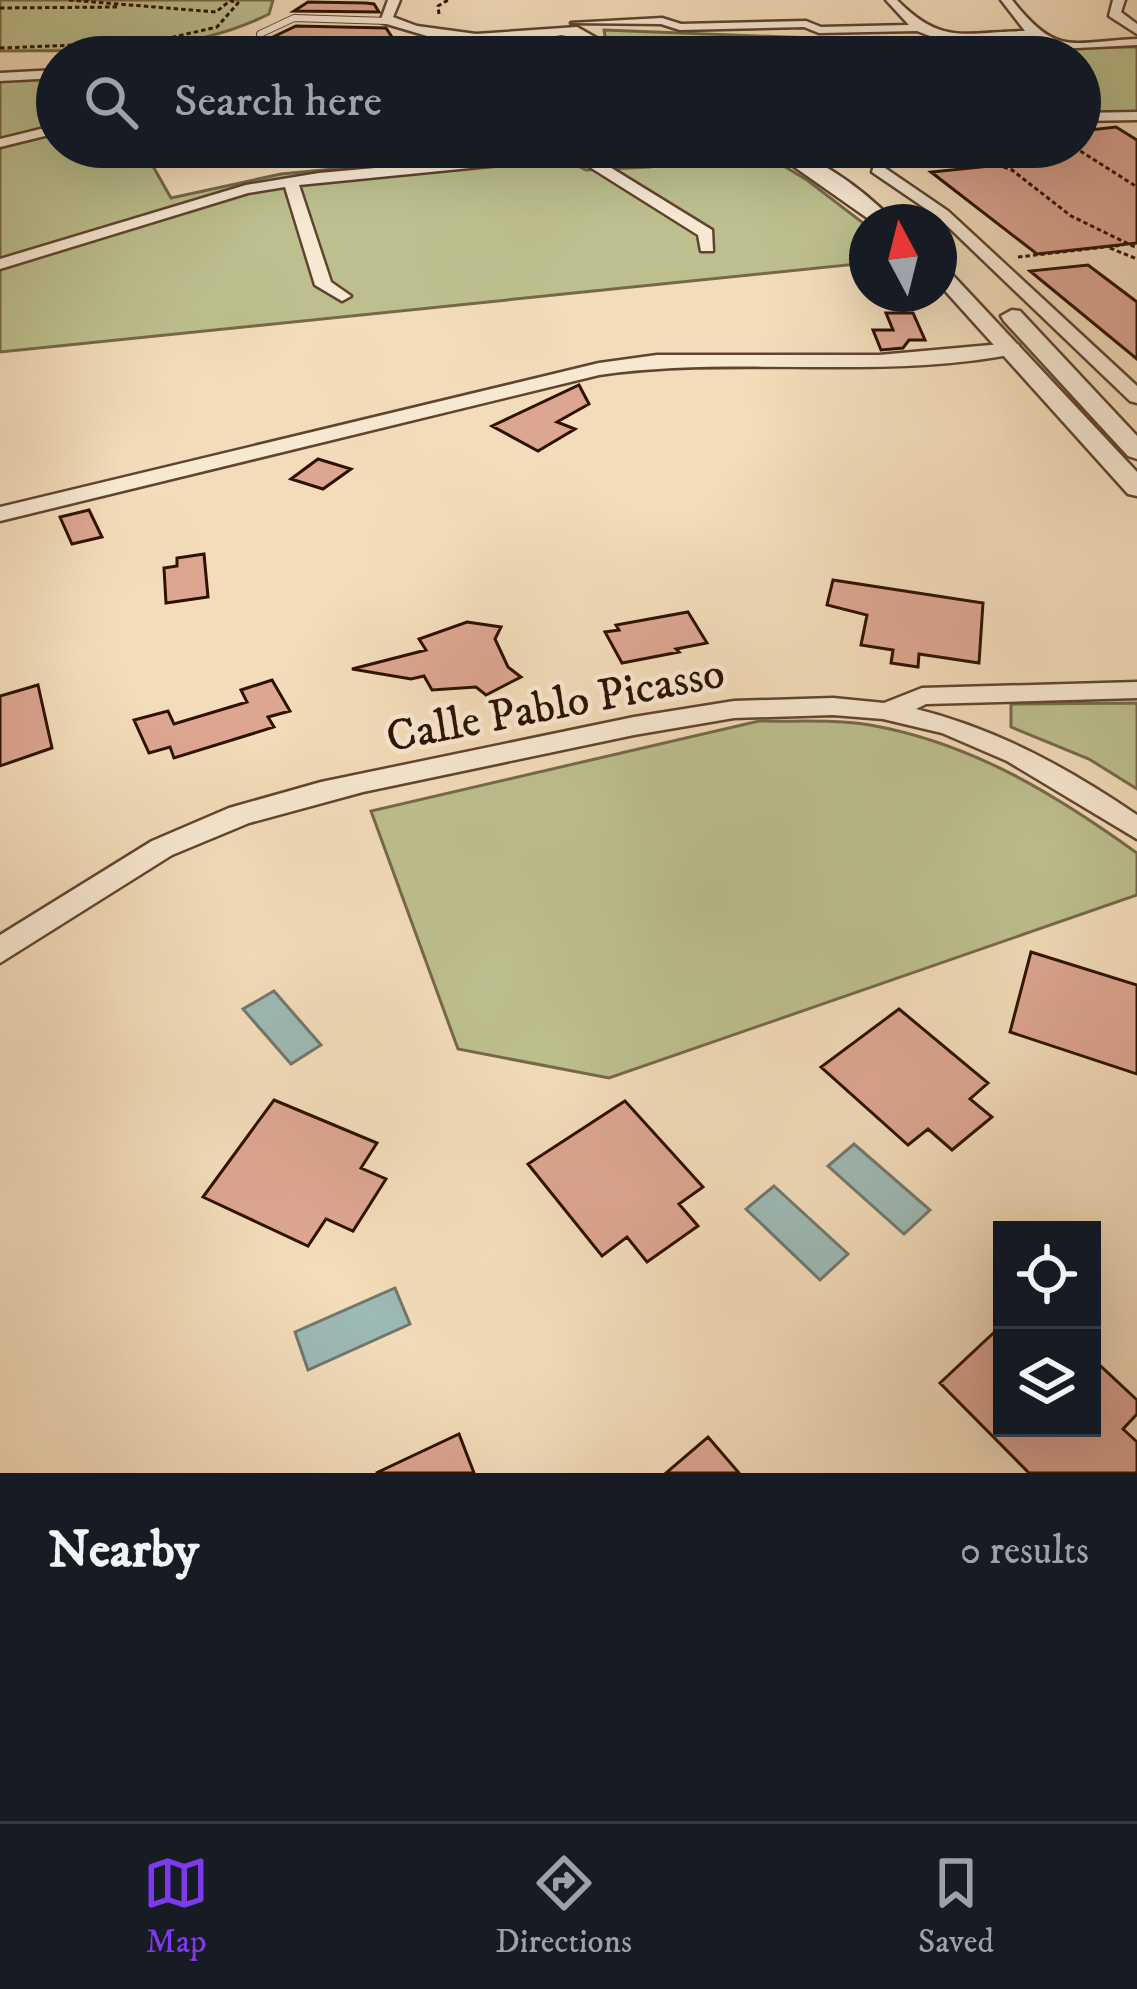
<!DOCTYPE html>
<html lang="en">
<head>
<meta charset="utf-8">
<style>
  :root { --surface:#171b24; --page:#20242c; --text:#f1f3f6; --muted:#9ea1a6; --line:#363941; --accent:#7c3aed }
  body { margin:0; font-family:"IM FELL DW Pica",serif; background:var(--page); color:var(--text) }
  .controls { position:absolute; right:36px; bottom:36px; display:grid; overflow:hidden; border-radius:0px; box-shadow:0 12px 48px #0002 }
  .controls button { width:108px; height:108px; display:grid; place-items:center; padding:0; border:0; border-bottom:3px solid var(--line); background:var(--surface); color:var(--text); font:60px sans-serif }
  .compass { position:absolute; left:849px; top:204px; width:108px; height:108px; border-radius:50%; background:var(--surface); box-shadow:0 12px 48px #0002; rotate:353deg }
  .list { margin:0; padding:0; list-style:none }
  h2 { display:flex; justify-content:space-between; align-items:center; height:156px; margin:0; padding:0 48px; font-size:51px }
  h2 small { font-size:39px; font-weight:400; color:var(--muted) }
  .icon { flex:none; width:66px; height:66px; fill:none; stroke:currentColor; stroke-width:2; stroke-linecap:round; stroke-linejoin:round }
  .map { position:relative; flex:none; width:1137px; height:1473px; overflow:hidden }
  .search { position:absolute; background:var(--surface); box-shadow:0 12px 48px #0002; left:36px; right:36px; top:36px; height:132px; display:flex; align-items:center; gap:30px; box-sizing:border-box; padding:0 42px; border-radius:66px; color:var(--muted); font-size:45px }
  .sheet { height:348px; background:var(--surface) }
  nav { display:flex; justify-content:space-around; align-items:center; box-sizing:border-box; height:168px; border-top:3px solid var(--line); background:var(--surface); font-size:33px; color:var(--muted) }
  nav a { display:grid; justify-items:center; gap:6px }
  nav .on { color:var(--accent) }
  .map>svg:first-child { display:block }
  .green { fill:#bdc08e; stroke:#766948; stroke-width:3 }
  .water { fill:#9dbab6; stroke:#71776e; stroke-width:3 }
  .building { fill:#dda691; stroke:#301202; stroke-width:3 }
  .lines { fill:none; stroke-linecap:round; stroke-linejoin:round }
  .service-casing { stroke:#614430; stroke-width:8 }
  .minor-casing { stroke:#614430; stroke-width:5 }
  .tertiary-casing { stroke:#614430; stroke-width:5 }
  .path { stroke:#301202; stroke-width:3; stroke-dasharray:4.5 3; stroke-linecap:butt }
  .service { stroke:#f7e8d2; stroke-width:6 }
  .minor { fill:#f7e8d2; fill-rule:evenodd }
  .tertiary { fill:#f7e8d2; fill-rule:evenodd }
  .labels { text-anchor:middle; stroke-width:9; stroke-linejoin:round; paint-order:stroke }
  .street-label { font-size:45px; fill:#301202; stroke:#f7e8d2 }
</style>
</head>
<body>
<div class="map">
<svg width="1137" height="1473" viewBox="0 0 1137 1473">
  <rect width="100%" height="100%" fill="#f3dcb9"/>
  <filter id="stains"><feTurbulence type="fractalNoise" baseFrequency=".00167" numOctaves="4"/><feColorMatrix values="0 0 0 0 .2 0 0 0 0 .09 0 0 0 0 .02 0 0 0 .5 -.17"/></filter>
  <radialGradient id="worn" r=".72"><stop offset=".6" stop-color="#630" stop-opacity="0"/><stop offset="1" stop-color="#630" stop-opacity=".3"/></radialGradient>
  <path class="green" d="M 0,0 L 273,0 L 269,14 C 186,56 91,50 0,51 Z
    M 604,30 L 1045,47 L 1137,47 L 1137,113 L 1080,113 L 1080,57 L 639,57 L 606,42 Z
    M 57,77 L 57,147 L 142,147 L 171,198 L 281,174 L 544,149 L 586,170 L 650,167 L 689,157 L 682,147 L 752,147 L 807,180 L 867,226 L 867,263 L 0,352 L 0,81 Z
    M 1137,703 L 1137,789 L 1089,759 L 1011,727 L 1011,704 Z
    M 759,721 C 795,722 835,719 870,725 C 972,743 1055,794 1137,853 L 1137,895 L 609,1078 L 458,1049 L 371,811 Z"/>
  <path class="water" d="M 274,991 L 321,1045 L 291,1064 L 243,1009 Z
    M 854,1144 L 930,1210 L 904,1234 L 828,1166 Z
    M 774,1186 L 848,1254 L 820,1280 L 746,1209 Z
    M 395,1288 L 410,1324 L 308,1370 L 295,1332 Z"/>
  <path class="building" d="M 308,2 L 366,3 L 374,4 L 379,12 L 294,11 Z
    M 296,26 L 386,28 L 403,54 L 280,57 L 273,37 Z
    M 1116,127 L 1137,140 L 1137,243 L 1037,254 L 931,172 L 1020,163 L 996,147 L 1080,147 L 1080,131 Z
    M 1088,265 L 1137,302 L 1137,359 L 1030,271 Z
    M 886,313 L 913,313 L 925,340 L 909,340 L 903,348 L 881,350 L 873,330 L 893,330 Z
    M 579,385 L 589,404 L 557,422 L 575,429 L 538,451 L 492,426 Z
    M 318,459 L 351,469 L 323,489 L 291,479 Z
    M 89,510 L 102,537 L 72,544 L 60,517 Z
    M 204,554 L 208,597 L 166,603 L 164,568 L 177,566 L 177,558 Z
    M 833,580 L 983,603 L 979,663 L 919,654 L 918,667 L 891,663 L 893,650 L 861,645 L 867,615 L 827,605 Z
    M 688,612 L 707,643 L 676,649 L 679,652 L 622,663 L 605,632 L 619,630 L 616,625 Z
    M 467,622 L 501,627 L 495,639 L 508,667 L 521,677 L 486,695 L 476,687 L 432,690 L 424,676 L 411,679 L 352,669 L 426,650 L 419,639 Z
    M 272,680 L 290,711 L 268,717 L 274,727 L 174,758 L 170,747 L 149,753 L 134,720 L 168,711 L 174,724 L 247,702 L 241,690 Z
    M 38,685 L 52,748 L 0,766 L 0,696 Z
    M 1031,952 L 1137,985 L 1137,1074 L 1010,1032 Z
    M 899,1009 L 988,1083 L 970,1099 L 992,1117 L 952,1150 L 928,1129 L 908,1145 L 821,1067 Z
    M 274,1100 L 377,1143 L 361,1168 L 386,1179 L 353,1231 L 326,1219 L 308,1246 L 203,1197 Z
    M 625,1101 L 703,1187 L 679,1204 L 698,1226 L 647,1262 L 627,1237 L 602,1256 L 528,1164 Z
    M 1002,1325 L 1002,1428 L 1092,1428 L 1092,1358 L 1137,1400 L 1137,1414 L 1123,1429 L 1137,1442 L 1137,1473 L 1029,1473 L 940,1383 Z
    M 459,1434 L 474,1473 L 376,1473 Z
    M 708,1437 L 739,1473 L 666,1473 Z"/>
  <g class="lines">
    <g class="service-casing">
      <path id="service" d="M 262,46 L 260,34 L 294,18 L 388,21"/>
    </g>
    <g class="minor-casing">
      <path id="minor" d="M 886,0 L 897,0 C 942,46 965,32 1025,31 L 1001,0 L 1012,0 C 1057,57 1070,42 1137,39 L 1137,45 L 1057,49 L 1031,37 L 938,39 L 917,31 L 819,33 L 804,27 L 680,30 L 661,24 L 571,23 L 662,18 L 681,24 L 806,21 L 821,27 L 909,25 Z
        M 538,40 L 534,45 L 407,57 L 413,53 Z
        M 57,70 L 57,78 L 0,81 L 0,73 Z
        M 1137,112 L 1137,120 L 1080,121 L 1080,113 Z
        M 57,125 L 57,133 L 0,147 L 0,139 Z
        M 612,147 L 640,147 L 603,157 L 596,153 Z
        M 880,147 L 894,147 L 885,168 L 948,211 L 1137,386 L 1137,403 L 1130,401 L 938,217 L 872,172 Z
        M 554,152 L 559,153 L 559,159 L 299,185 L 331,282 L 351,296 L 342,301 L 315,285 L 285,187 L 248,193 L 0,269 L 0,259 L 246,185 L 319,173 Z
        M 585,158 L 595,158 L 712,230 L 713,251 L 701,251 L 698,235 L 585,164 Z
        M 1013,343 L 1019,345 L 1019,353 C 881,381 738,355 599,375 L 0,521 L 0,507 L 599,363 L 657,355 L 879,355 Z
        M 1137,682 L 1137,698 L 926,704 L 916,709 C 997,729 1068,768 1137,815 L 1137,839 L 1007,761 L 942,733 L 883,719 L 833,715 L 734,718 L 634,735 L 363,792 L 249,823 L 172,855 L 0,963 L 0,935 L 152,841 L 229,808 L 321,782 L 634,717 L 734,701 L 833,698 L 884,703 L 922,688 Z"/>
    </g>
    <g class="tertiary-casing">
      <path id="tertiary" d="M 388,0 L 400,0 L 393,17 L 417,26 L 476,34 L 577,27 L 630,57 L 611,57 L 588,46 L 556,51 L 527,41 L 434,38 L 380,22 ZM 561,35 L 582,39 L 564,43 L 540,39 Z
        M 1113,0 L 1125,0 L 1121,12 L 1137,24 L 1137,34 L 1109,16 Z
        M 766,147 C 809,147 865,191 895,222 L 873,222 Z
        M 939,266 L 946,268 L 1137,472 L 1137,496 L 1128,494 L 939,284 Z
        M 1012,310 L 1020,311 L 1137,436 L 1137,459 L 1128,456 L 1004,321 L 1001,316 Z"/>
    </g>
    <path class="path" d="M 69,0 L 216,12 L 231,0
      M 0,8 L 117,7
      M 439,14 L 438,6 L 448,0
      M 0,48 L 152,42 L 217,27 L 238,3 L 231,1
      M 947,147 L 1012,170 L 1071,216 L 1137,248
      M 1074,147 L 1137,187
      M 1110,248 L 1137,259
      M 1018,257 L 1123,245"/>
    <use href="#service" class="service"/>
    <use href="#minor" class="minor"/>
    <use href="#tertiary" class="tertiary"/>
  </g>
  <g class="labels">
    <g class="street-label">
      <text transform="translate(555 703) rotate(-11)" y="16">Calle Pablo Picasso</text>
    </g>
  </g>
  <rect width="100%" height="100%" filter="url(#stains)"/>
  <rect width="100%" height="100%" fill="url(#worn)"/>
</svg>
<div class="controls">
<button><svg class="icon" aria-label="locate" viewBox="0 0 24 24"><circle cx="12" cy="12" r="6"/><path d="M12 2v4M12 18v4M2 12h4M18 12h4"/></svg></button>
<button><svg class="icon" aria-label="layers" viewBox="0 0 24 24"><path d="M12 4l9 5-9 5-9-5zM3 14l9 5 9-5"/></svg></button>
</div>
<svg class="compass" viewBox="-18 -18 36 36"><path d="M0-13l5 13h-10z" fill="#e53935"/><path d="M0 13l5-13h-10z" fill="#9ea1a6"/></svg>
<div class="search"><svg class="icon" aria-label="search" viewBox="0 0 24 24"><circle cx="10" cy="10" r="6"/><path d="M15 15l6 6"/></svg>Search here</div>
</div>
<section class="sheet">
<h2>Nearby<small>0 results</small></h2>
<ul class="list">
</ul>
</section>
<nav>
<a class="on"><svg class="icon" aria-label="map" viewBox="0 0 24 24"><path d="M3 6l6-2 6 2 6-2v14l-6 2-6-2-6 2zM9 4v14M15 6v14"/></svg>Map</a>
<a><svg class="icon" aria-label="directions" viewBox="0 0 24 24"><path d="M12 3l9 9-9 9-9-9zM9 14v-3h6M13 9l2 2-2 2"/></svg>Directions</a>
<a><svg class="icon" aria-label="saved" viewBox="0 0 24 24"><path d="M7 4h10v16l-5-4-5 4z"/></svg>Saved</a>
</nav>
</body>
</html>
